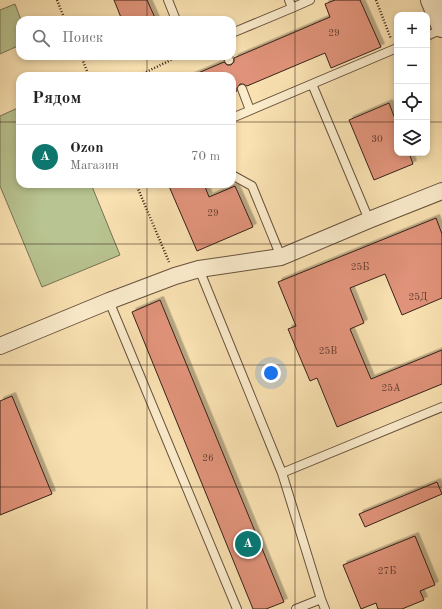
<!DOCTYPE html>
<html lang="ru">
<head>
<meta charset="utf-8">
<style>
  :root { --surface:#fff; --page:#f2f2f2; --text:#222; --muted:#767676; --line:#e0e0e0; --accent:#0f766e }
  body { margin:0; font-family:"Old Standard TT",serif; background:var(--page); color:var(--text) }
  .controls { position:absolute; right:12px; top:12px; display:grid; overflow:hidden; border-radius:8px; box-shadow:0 2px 6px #0003 }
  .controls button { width:36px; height:36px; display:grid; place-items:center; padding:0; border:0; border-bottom:1px solid var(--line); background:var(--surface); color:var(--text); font:20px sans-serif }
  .you { position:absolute; left:271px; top:373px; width:14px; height:14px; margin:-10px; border:3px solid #fff; border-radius:50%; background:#1a73e8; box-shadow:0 0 0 6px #1a73e833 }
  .badge { display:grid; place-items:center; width:26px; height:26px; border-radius:50%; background:var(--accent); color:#fff; font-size:13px; font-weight:700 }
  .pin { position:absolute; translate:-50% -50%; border:2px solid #fff; box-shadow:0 1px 4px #0006 }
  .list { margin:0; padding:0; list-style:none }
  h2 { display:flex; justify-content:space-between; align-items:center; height:52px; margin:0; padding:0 16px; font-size:17px }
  h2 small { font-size:13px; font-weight:400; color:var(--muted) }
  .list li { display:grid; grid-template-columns:26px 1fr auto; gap:12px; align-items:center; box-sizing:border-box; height:64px; padding:0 16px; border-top:1px solid var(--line) }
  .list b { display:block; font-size:15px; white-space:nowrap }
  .list p { margin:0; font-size:13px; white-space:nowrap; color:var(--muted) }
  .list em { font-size:13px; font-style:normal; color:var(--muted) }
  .icon { flex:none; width:22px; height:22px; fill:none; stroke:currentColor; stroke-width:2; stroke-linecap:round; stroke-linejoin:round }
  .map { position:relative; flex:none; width:442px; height:609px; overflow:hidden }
  .search { position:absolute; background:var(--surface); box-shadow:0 2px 6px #0003; left:16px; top:16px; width:220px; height:44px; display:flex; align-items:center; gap:10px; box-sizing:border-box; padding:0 14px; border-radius:12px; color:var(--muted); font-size:15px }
  .panel { position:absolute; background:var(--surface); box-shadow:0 2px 6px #0003; left:16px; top:72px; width:220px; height:116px; border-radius:12px }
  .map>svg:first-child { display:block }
  .green { fill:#b8c491; stroke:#787354 }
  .building { fill:#e0937a; stroke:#372218; filter:url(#shadow) }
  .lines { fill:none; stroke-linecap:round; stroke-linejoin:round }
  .service-casing { stroke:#68523e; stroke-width:10 }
  .minor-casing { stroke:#68523e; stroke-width:18 }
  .tertiary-casing { stroke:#68523e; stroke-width:22 }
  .path { stroke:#372218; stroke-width:2.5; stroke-dasharray:1 2; stroke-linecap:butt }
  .service { stroke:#fbeccc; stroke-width:8 }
  .minor { stroke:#fbeccc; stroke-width:16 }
  .tertiary { stroke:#fbeccc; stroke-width:20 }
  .grid { fill:none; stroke:#372218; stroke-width:1; stroke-opacity:0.55 }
  .labels { text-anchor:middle; stroke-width:3.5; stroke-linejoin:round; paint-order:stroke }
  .number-label { font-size:10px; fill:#613e30 }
</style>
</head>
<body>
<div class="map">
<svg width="442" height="609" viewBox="0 0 442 609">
  <defs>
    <filter id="shadow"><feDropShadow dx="3.5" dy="-3.5" stdDeviation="0" flood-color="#0004"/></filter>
  </defs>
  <rect width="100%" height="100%" fill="#f9e1b1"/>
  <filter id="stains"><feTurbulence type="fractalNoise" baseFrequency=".005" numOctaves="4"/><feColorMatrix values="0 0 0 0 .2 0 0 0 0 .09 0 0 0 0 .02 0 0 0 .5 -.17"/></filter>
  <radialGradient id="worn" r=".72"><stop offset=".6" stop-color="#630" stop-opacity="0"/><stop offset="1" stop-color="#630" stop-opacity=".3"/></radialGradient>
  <path class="green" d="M 15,4 L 21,20 L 20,20 L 20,45 L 0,54 L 0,10 Z
    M 20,107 L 20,184 L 91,184 L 120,255 L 42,287 L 0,186 L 0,116 Z"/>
  <path class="building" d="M 114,0 L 147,0 L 156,20 L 122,20 Z
    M 335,0 L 360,0 L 381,47 L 331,68 L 325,53 L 247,86 L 243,84 L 240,84 L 237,88 L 237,91 L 232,93 L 232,76 L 191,76 L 224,62 L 227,65 L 231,65 L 234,62 L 234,58 L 330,17 L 325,4 Z
    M 389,103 L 397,124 L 397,153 L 409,153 L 413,164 L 374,180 L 349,120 Z
    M 168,184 L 204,184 L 209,197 L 235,186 L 253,227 L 197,251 Z
    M 436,218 L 442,234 L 442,298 L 402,315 L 385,274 L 350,288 L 364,323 L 350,329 L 371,379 L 442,350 L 442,384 L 337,427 L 317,378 L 310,381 L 288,329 L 296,326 L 278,282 Z
    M 160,300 L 284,602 L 266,609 L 253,609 L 132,312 Z
    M 12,396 L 52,494 L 0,515 L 0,401 Z
    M 437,482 L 442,494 L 365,527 L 359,514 Z
    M 415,536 L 435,585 L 420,591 L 424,600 L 402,609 L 378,609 L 376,603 L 361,609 L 343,565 Z"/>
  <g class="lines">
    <g class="service-casing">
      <path id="service" d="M 168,0 L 176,20
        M 289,0 L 292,8 L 310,0
        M 232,33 L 292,8
        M 427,36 L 442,29
        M 228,56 L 229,60
        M 312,84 L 369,220
        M 242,89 L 250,110
        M 232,118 L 397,48
        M 232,175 L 252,186 L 281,257
        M 199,269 L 282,473 L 321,599
        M 109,301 L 237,609
        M 282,473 L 442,407
        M 296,609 L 321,599 L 325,609"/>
    </g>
    <g class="minor-casing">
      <path id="minor" d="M 0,346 L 109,301 L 175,276 L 199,269 L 281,257 L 369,220 L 442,191"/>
    </g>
    <g class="tertiary-casing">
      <path id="tertiary" d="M 431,0 L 442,27"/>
    </g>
    <path class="path" d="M 57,0 L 65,20
      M 376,0 L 391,39
      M 81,56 L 89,76
      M 138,76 L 179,56
      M 136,184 L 169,262"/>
    <use href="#service" class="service"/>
    <use href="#minor" class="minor"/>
    <use href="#tertiary" class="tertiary"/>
  </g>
  <path class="grid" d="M 147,0 L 147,20M 295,0 L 295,609M 147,56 L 147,76M 0,122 L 20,122M 232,122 L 397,122M 427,122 L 442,122M 147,184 L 147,609M 0,244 L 442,244M 0,365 L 442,365M 0,487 L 442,487"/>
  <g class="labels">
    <g class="number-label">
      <text x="334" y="36">29</text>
      <text x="377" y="142">30</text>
      <text x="213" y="216">29</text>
      <text x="360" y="270">25Б</text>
      <text x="418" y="300">25Д</text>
      <text x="328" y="354">25В</text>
      <text x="391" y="391">25А</text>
      <text x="208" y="461">26</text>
      <text x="387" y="574">27Б</text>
    </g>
  </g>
  <rect width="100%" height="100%" filter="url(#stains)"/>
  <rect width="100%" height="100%" fill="url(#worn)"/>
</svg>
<div class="controls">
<button>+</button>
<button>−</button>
<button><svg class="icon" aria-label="locate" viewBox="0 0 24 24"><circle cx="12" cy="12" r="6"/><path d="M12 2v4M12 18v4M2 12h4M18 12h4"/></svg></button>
<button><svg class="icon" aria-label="layers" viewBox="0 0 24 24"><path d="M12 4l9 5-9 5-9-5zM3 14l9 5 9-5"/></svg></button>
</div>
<div class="you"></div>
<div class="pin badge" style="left:248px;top:544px">A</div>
<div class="search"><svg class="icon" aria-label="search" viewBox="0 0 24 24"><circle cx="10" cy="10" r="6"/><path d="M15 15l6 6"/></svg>Поиск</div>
<section class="panel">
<h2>Рядом<small></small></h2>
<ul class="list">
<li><span class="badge">A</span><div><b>Ozon</b><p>Магазин</p></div><em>70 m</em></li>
</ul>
</section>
</div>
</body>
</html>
